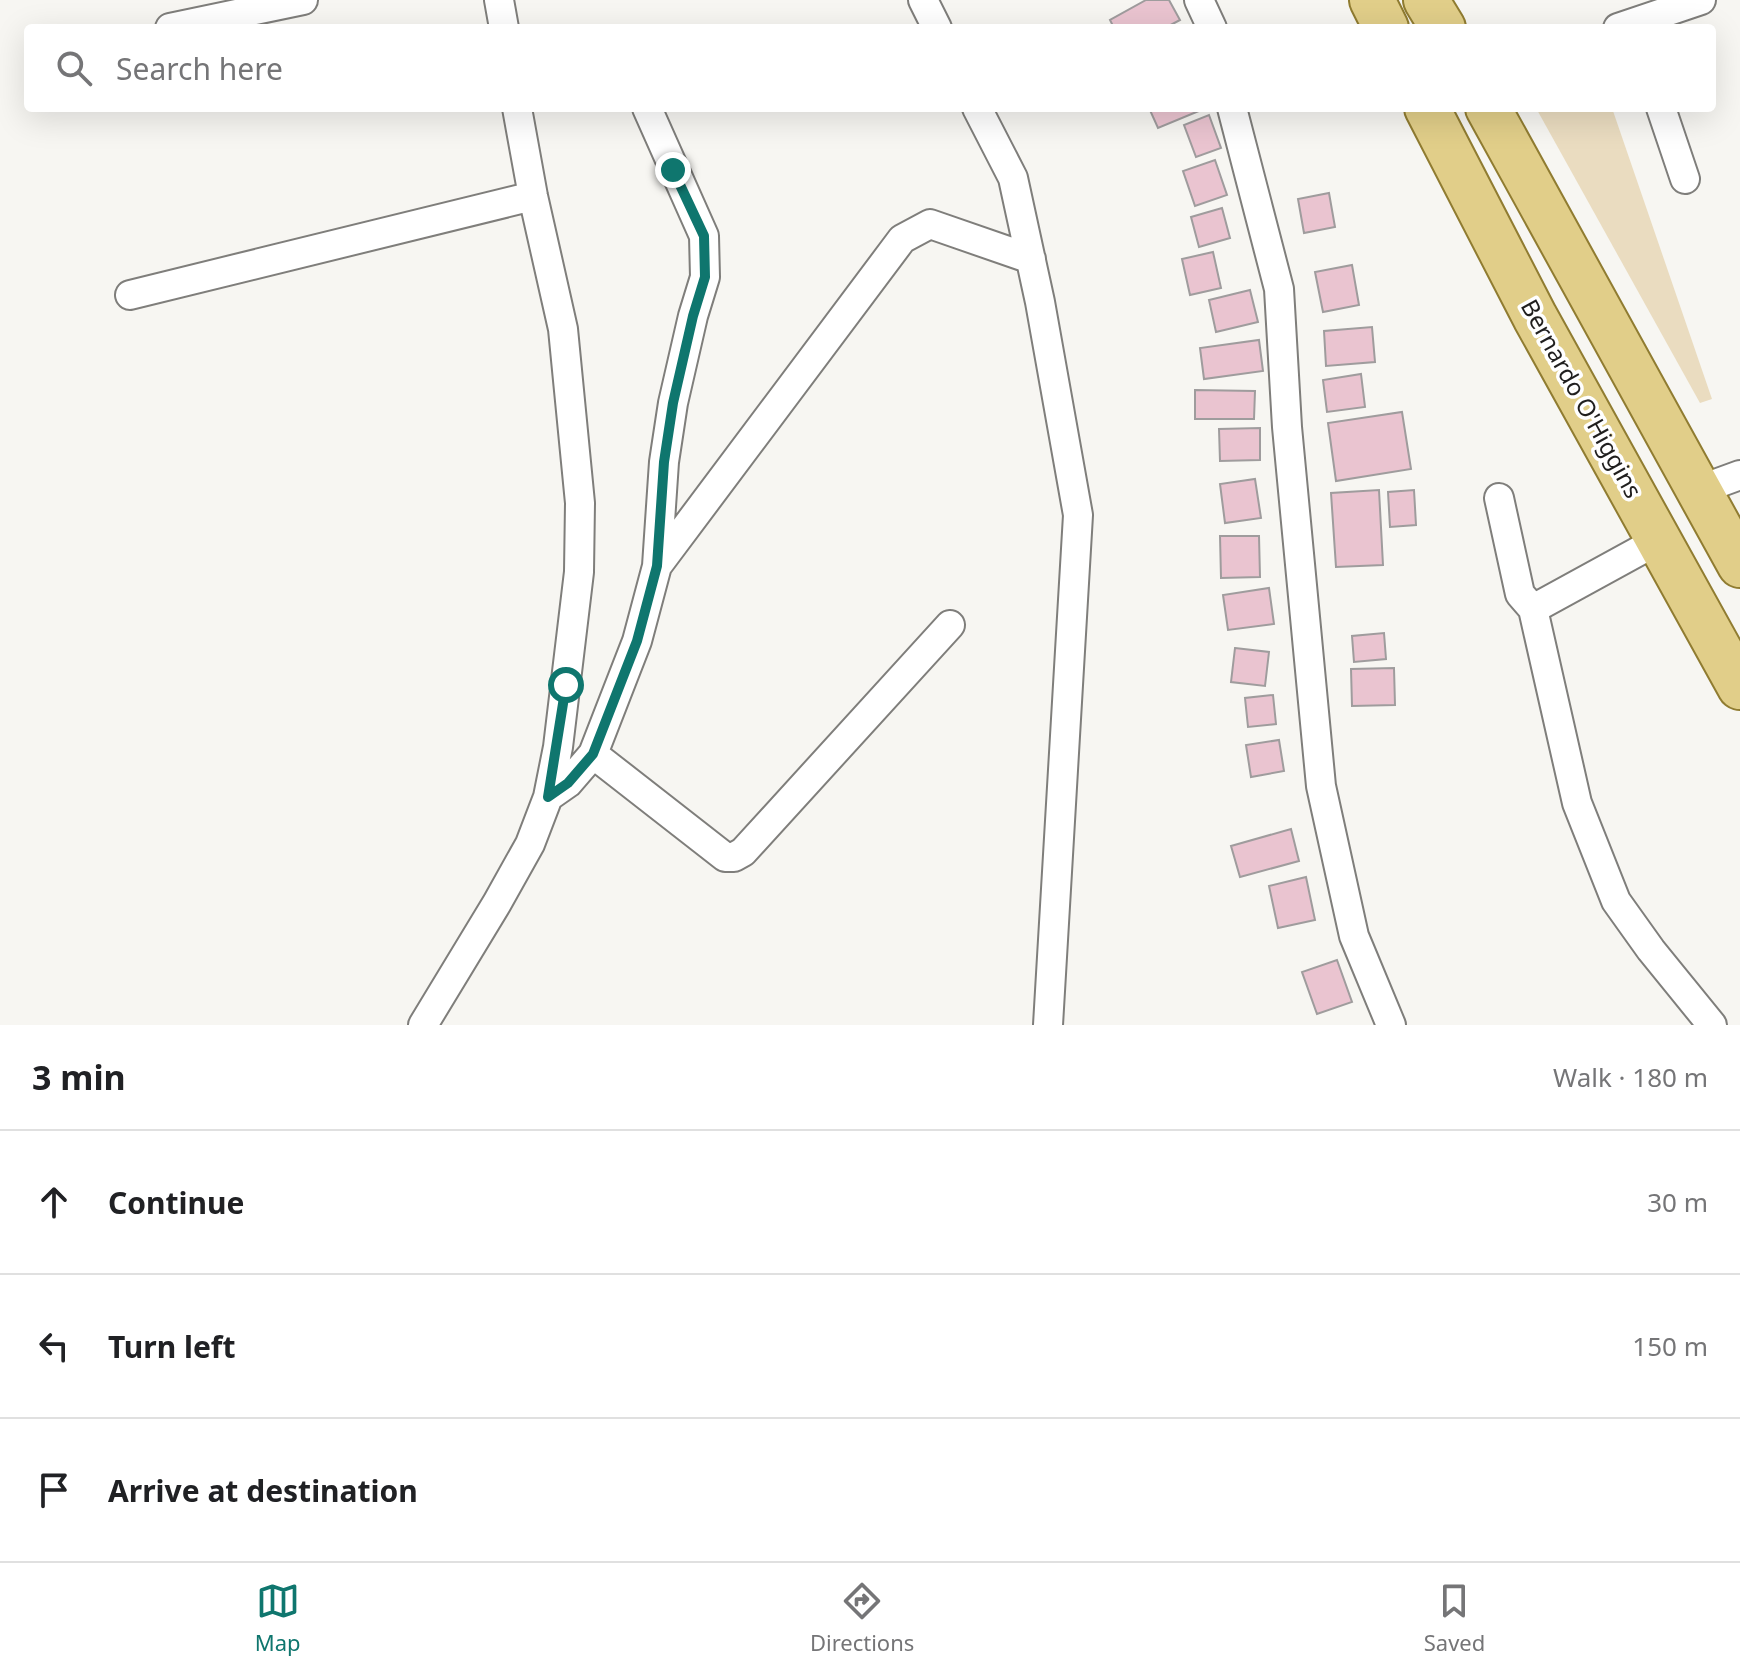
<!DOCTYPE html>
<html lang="en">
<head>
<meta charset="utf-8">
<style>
  :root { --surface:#fff; --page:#f2f2f2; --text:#202124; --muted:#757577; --line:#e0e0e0; --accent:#0f766e }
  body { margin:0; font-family:"Noto Sans",sans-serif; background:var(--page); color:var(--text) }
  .stop { position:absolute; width:24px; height:24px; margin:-18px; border:6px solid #0f766e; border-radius:50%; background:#fff }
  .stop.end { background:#0f766e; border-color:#fff; box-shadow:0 2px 8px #0008 }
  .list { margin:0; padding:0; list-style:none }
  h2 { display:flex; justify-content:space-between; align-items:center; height:104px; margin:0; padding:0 32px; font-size:34px }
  h2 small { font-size:26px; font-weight:400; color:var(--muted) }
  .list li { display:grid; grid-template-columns:52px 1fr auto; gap:24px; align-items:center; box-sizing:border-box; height:144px; padding:0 32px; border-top:2px solid var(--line) }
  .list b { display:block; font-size:30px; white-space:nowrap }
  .list em { font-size:26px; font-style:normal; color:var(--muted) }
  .icon { flex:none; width:44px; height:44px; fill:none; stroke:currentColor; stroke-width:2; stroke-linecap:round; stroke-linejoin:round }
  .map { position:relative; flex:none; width:1740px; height:1025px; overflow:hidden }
  .search { position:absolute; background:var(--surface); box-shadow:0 8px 32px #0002; left:24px; right:24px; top:24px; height:88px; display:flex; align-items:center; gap:20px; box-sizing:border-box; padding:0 28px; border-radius:8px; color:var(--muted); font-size:30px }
  .sheet { height:536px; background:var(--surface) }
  nav { display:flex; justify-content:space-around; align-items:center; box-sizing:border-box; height:112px; border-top:2px solid var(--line); background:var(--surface); font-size:22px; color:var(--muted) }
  nav a { display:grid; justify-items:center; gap:4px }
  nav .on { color:var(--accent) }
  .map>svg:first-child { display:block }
  .green { fill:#eadcc0 }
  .building { fill:#eac4d0; stroke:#9f9c9d; stroke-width:2 }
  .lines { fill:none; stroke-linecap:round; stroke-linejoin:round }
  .minor-casing { stroke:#7f7e7b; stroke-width:32 }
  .primary-casing { stroke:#907c31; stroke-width:48 }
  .minor { stroke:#fff; stroke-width:28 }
  .primary { stroke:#e1ce89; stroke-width:44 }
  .route { stroke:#0f766e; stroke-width:10 }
  .labels { text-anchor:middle; stroke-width:7; stroke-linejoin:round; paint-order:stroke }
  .street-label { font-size:24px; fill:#201f1e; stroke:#fff }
</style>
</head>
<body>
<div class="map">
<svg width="1740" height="1025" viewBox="0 0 1740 1025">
  <rect width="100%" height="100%" fill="#f7f6f2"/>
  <path class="green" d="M 1536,108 L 1612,108 L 1712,399 L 1700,403 Z"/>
  <path class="building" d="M 1146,0 L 1169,0 L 1180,20 L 1165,28 L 1114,28 L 1110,20 Z
    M 1149,108 L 1206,108 L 1158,128 Z
    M 1209,115 L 1221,148 L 1196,157 L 1184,125 Z
    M 1215,160 L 1227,195 L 1195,206 L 1183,171 Z
    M 1329,193 L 1335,227 L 1304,233 L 1298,199 Z
    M 1222,208 L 1230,238 L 1199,247 L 1191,217 Z
    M 1213,252 L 1221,288 L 1190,295 L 1182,259 Z
    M 1352,265 L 1359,305 L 1323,312 L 1315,272 Z
    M 1250,290 L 1258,322 L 1216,332 L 1209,300 Z
    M 1372,327 L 1375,362 L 1326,366 L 1324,331 Z
    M 1259,340 L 1263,371 L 1204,379 L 1200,348 Z
    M 1361,374 L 1365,407 L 1327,412 L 1323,380 Z
    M 1195,390 L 1255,391 L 1254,419 L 1195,419 Z
    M 1402,412 L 1411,469 L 1336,481 L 1328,423 Z
    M 1260,428 L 1260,460 L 1220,461 L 1219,429 Z
    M 1255,479 L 1261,518 L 1225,523 L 1220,484 Z
    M 1379,490 L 1383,565 L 1336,567 L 1331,493 Z
    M 1414,490 L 1416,525 L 1390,527 L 1388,492 Z
    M 1220,536 L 1259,536 L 1260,577 L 1221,578 Z
    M 1269,588 L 1274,624 L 1228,630 L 1223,595 Z
    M 1384,633 L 1386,659 L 1354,662 L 1352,636 Z
    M 1235,648 L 1269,652 L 1265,686 L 1231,682 Z
    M 1394,668 L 1395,705 L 1352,706 L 1351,669 Z
    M 1273,695 L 1276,724 L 1248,727 L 1245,698 Z
    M 1279,740 L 1284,771 L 1251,777 L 1246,745 Z
    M 1291,829 L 1299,861 L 1240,877 L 1231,846 Z
    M 1306,877 L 1315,920 L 1278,928 L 1269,886 Z
    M 1337,960 L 1352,1002 L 1317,1014 L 1302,972 Z"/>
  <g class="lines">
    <g class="minor-casing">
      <path id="minor" d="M 499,0 L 504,28
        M 923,0 L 937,28
        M 1199,0 L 1212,28
        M 170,28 L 303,0
        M 1618,28 L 1701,0
        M 977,108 L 1013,178 L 1040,302 L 1078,515 L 1048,1025
        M 1232,108 L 1279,289 L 1287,427 L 1321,786 L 1354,936 L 1391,1025
        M 1661,108 L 1685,179
        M 130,295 L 533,196
        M 1699,490 L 1740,475
        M 1499,498 L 1520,594 L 1533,609
        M 1659,540 L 1533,609 L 1577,803 L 1616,901 L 1651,950 L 1712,1025
        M 657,566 L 902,239 L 930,224 L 1031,259
        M 593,754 L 725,857 L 734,857 L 743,852 L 950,625
        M 548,797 L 568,783 L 593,754 L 637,641 L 657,566 L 664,462 L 673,403 L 693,316 L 705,277 L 704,236 L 647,108
        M 423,1025 L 497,903 L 530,844 L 548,797 L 558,747 L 579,572 L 580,503 L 563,329 L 533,196 L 517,108"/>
    </g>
    <g class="primary-casing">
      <path id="primary" d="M 1372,0 L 1386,28
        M 1426,0 L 1443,28
        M 1427,108 L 1535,317 L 1740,687
        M 1488,108 L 1740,565"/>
    </g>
    <use href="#minor" class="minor"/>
    <use href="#primary" class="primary"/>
  </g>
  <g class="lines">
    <path class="route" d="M 566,685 L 548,797 L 568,783 L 593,754 L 637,641 L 657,566 L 664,462 L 673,403 L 693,316 L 705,277 L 704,236 L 673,170"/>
  </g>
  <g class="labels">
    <g class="street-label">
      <text transform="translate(1581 399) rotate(61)" y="8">Bernardo O'Higgins</text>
    </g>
  </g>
</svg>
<div class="stop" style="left:566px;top:685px"></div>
<div class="stop end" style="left:673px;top:170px"></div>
<div class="search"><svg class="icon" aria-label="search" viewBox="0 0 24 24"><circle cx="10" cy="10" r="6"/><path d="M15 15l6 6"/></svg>Search here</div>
</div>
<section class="sheet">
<h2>3 min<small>Walk · 180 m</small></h2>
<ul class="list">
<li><svg class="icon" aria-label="ahead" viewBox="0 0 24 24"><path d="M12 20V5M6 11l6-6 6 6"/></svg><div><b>Continue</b></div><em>30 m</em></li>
<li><svg class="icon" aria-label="left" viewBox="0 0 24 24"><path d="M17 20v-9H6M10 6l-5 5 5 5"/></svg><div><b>Turn left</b></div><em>150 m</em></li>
<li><svg class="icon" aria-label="arrive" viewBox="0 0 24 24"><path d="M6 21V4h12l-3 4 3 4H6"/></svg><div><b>Arrive at destination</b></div></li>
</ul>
</section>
<nav>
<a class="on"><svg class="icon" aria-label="map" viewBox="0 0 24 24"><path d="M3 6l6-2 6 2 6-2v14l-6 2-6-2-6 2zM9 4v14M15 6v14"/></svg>Map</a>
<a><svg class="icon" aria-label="directions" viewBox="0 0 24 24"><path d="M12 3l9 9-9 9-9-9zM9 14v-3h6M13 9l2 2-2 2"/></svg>Directions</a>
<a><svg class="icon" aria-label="saved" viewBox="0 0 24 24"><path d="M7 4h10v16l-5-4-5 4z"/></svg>Saved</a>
</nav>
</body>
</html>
